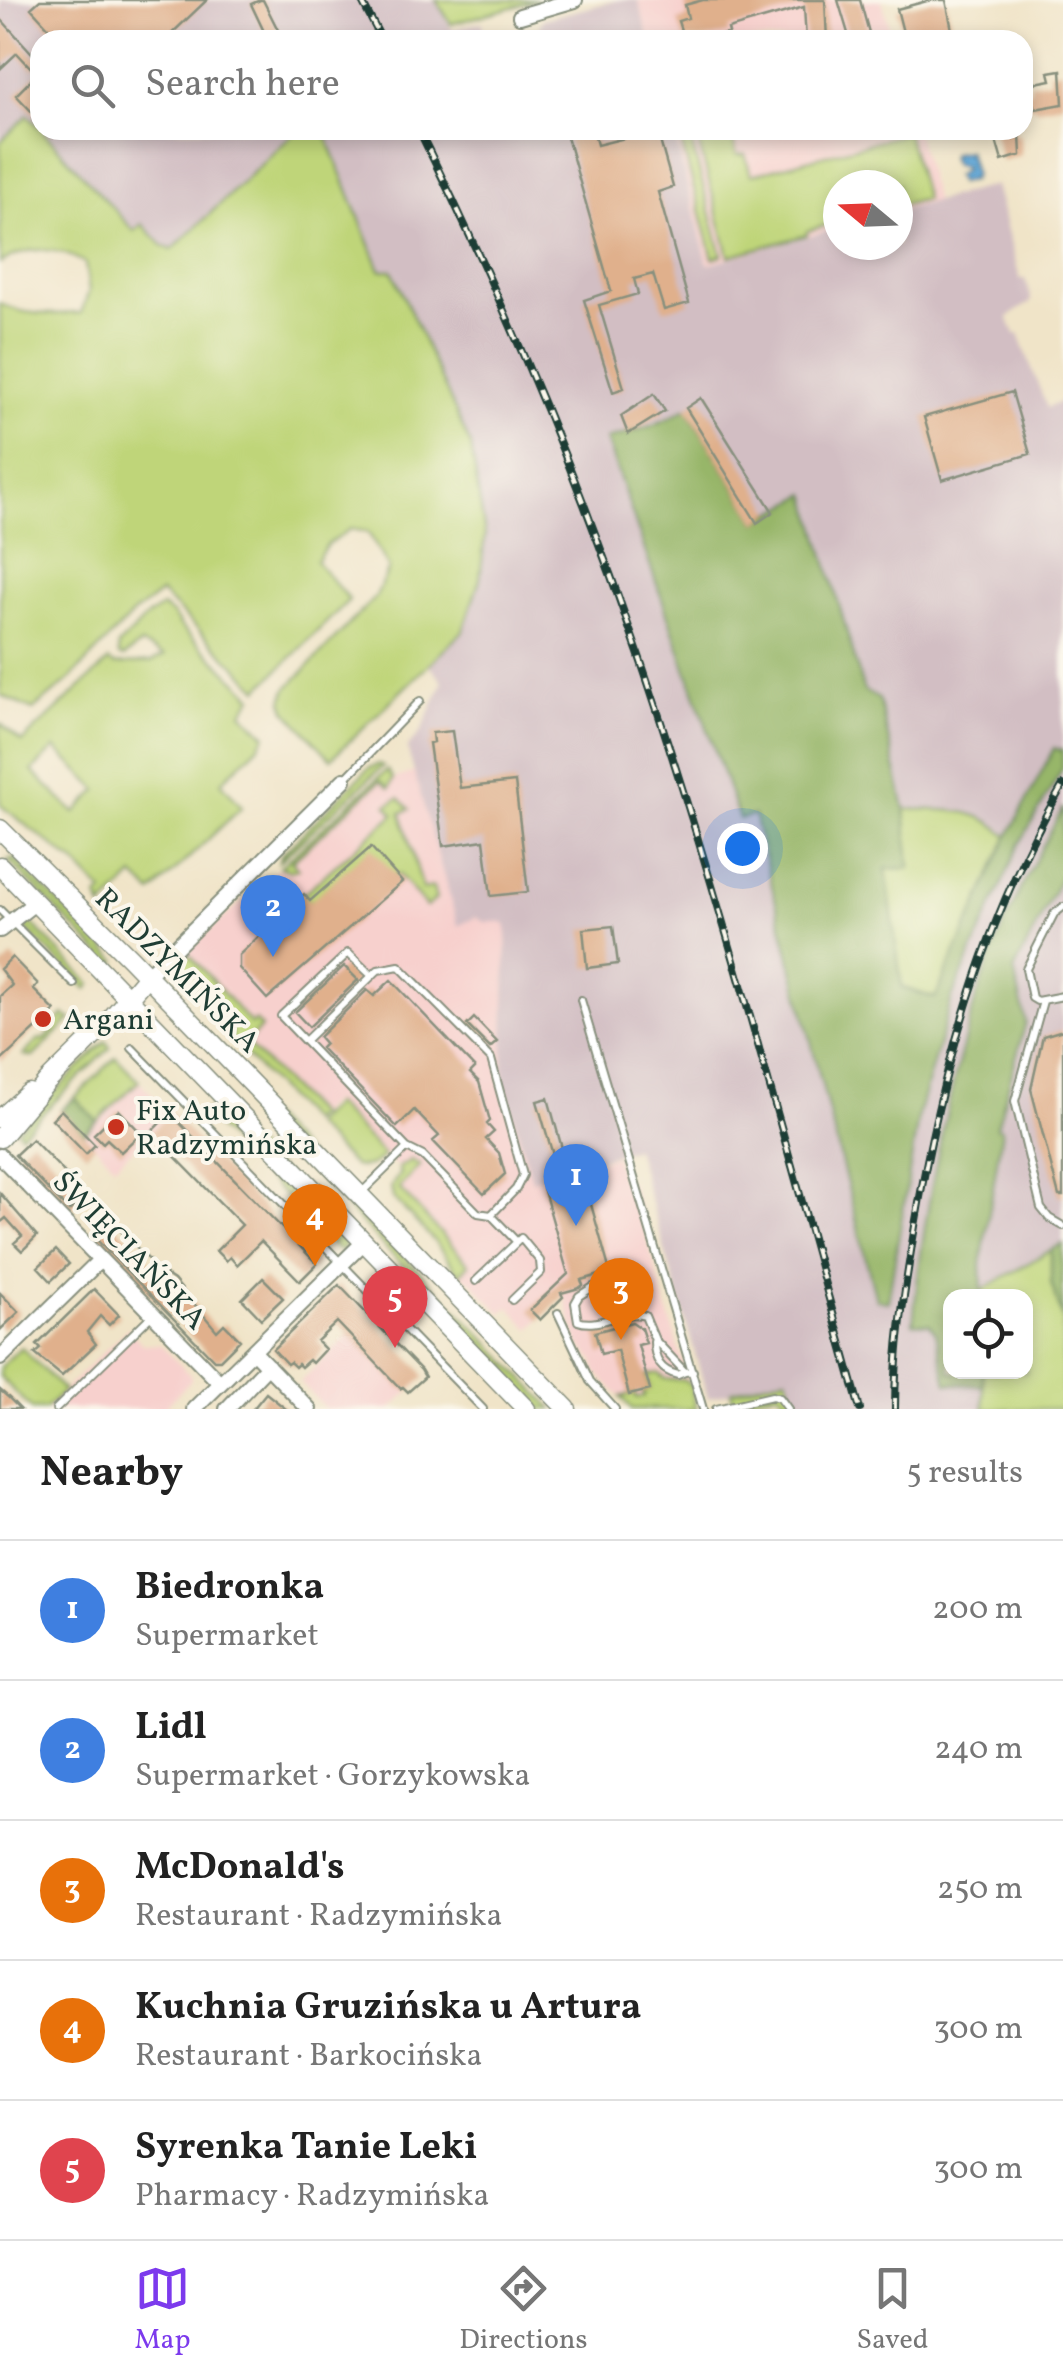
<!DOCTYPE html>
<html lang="en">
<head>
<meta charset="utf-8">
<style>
  :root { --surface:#fff; --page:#f6f6f6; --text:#222; --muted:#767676; --line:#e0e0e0; --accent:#7c3aed }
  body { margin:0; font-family:Vollkorn,serif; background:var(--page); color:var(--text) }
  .controls { position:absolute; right:30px; bottom:30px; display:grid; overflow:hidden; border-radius:20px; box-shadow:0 5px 15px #0003 }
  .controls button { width:90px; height:90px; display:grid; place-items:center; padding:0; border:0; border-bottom:2px solid var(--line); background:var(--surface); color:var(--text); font:50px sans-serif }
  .compass { position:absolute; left:823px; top:170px; width:90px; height:90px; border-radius:50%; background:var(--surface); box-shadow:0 5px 15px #0003; rotate:289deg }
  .you { position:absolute; left:742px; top:848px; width:35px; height:35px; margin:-25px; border:8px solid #fff; border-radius:50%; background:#1a73e8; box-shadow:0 0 0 15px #1a73e833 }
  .badge { display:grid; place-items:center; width:65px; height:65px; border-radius:50%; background:var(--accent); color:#fff; font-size:32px; font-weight:700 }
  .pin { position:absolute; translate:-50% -82px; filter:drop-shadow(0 2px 5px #0008) }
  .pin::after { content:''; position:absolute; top:52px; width:35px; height:30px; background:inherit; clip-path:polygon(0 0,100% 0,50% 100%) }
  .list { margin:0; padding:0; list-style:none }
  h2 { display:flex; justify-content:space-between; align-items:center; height:130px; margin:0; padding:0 40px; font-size:42px }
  h2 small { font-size:32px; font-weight:400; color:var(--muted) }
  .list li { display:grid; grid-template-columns:65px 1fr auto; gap:30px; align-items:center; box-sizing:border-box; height:140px; padding:0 40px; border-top:2px solid var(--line) }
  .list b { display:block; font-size:38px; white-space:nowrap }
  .list p { margin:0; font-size:32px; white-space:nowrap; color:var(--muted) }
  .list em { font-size:32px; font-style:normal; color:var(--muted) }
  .icon { flex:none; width:55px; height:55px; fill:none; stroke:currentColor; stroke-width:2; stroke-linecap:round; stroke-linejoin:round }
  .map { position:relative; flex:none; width:1063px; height:1409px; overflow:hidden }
  .search { position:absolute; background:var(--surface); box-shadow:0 5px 15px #0003; left:30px; right:30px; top:30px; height:110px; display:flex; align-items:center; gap:25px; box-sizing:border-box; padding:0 35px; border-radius:30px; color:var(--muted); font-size:38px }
  .sheet { height:830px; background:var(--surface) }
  nav { display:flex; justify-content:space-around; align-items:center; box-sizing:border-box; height:140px; border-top:2px solid var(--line); background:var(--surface); font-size:28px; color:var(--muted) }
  nav a { display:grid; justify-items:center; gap:5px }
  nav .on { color:var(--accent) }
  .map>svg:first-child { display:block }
  .built { fill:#f7d0cd }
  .industrial { fill:#d2bec3; fill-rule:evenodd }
  .green { fill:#bfd579; stroke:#6f8956; stroke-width:2.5; fill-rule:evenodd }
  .forest { fill:#97b669; stroke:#5b7a4e; stroke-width:2.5 }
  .water { fill:#5da3d3; stroke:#3e7084; stroke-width:2.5 }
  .building { fill:#e0b08c }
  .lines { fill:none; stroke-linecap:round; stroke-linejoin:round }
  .lane-casing { stroke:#88907e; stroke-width:10 }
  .street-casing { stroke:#88907e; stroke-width:18 }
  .secondary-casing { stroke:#88907e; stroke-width:21 }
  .lane { stroke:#fff; stroke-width:6 }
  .street { stroke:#fff; stroke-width:14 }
  .secondary { stroke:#fff; stroke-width:18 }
  .rail-casing { stroke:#1f3d34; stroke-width:8 }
  .rail { stroke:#fbf7ec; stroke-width:4; stroke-dasharray:11; stroke-linecap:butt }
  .poi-dot { fill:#c8321e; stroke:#fbf7ec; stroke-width:4 }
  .labels { text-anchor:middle; stroke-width:8; stroke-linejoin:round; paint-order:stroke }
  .street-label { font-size:30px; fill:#1f3d34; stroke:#fbf7ec }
  .poi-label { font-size:30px; fill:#1f3d34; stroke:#fbf7ec; text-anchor:start }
</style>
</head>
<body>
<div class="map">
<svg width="1063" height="1409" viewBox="0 0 1063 1409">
  <rect width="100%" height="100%" fill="#fbf7ec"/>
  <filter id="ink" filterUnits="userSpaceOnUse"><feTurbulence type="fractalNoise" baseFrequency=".01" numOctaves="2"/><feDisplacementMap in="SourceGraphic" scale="20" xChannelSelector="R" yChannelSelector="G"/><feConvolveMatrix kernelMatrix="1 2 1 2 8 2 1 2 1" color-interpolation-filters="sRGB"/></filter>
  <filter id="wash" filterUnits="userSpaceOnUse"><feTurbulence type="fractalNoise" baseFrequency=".0048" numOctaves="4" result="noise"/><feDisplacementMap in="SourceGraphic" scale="40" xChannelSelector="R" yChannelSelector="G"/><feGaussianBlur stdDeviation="2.25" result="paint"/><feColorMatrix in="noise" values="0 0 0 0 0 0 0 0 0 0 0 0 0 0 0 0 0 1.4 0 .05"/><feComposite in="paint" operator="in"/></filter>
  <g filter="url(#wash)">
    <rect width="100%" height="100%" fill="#f0e4c8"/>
    <path class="built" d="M 638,0 L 882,0 L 893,40 L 649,40 Z
      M 673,130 L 916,130 L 935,201 L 898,211 L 898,185 L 838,185 L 838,228 L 708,264 Z
      M 387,770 L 393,779 L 414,772 L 458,925 L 476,917 L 484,922 L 503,922 L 507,927 L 503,1079 L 532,1180 L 615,1156 L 621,1181 L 630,1182 L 634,1193 L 696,1409 L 632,1409 L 595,1371 L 594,1361 L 578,1344 L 564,1296 L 530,1329 L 509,1307 L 501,1313 L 470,1280 L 459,1275 L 469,1264 L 398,1187 L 406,1179 L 398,1168 L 332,1101 L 317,1115 L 246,1042 L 261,1028 L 251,1024 L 191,956 L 182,956 Z
      M 139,1081 L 170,1113 L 115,1166 L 84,1134 Z
      M 368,1316 L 425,1377 L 391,1409 L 326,1409 L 300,1382 Z
      M 128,1328 L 142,1344 L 161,1345 L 191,1376 L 191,1380 L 163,1409 L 45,1409 Z"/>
    <path class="industrial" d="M 0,0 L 436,0 L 452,30 L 482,22 L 487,40 L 40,40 L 40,128 L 28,116 L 0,142 Z
      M 618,0 L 638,0 L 649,40 L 498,40 L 538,29 L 543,19 Z
      M 42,130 L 297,130 L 172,250 L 163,246 L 142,224 L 134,231 Z
      M 324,130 L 673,130 L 708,264 L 838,228 L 838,245 L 898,245 L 898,211 L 995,185 L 1020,279 L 1025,279 L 1032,301 L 1008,317 L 1015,334 L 1019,334 L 1047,408 L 1063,401 L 1063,1244 L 982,1289 L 982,1296 L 950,1296 L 950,1372 L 983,1372 L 984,1409 L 798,1409 L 786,1377 L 708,1398 L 635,1148 L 532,1180 L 503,1079 L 507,927 L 503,922 L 484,922 L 476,917 L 458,926 L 407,748 L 421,732 L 443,682 L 428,664 L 463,631 L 480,579 L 485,535 L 471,446 L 380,270 ZM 865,692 L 879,699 L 905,809 L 934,998 L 901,987 Z"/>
    <path class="green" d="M 436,0 L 538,0 L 451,24 Z
      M 28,115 L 134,231 L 142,224 L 163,246 L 172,250 L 297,130 L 324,130 L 380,270 L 392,270 L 471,446 L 485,535 L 480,579 L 463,631 L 331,759 L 286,710 L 283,701 L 286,690 L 376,596 L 389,568 L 368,532 L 350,529 L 327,545 L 316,561 L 349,600 L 259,689 L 161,593 L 134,613 L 68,681 L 33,710 L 0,695 L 0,303 C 24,317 55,314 81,313 L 89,291 L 85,263 C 56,246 29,245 0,263 L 0,142 Z
      M 678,130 L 688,130 L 722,255 L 713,258 Z
      M 695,130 L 730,130 L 737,155 L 745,154 L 751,175 L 907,133 L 925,199 L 898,206 L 898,185 L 838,185 L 838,222 L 807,231 L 807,235 L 729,256 Z
      M 162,607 L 173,615 L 182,628 L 253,697 L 242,713 L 266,735 L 258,747 L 221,782 L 242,807 L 152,893 L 134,876 L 102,908 L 98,897 L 103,892 L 74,862 L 0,805 L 0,723 L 22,742 L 109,661 L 114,665 L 151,662 L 164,656 L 141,644 L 124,657 L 119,656 L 118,646 L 148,616 ZM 55,748 L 98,790 L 75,813 L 32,771 Z
      M 379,764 L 383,766 L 279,861 L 281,855 L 369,768 Z
      M 387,770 L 393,779 L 389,788 L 380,781 L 292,861 L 298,869 L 290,871 L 280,867 Z
      M 399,798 L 410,809 L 401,813 L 423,889 L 433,887 L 436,899 L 426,907 L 399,874 L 315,907 L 303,894 L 394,814 L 387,805 Z
      M 905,809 C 945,811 979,805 1008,837 L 935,998 L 901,987 L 886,869 L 910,867 Z
      M 14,858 L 117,961 L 112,966 L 8,860 Z
      M 28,920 L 91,984 L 87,989 L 24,927 Z
      M 182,956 L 191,956 L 251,1024 L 255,1021 L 261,1028 L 246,1043 L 317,1115 L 310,1122 L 232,1041 L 230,1022 L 176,967 L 174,964 Z
      M 64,1015 L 71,1019 L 33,1057 L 24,1055 L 39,1039 L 44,1040 L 53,1031 L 51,1027 Z
      M 106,1041 L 110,1048 L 21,1134 L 17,1130 Z
      M 116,1057 L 139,1081 L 97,1121 L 75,1098 Z
      M 334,1104 L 384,1155 C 375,1165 367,1169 354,1166 L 312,1125 Z
      M 256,1107 L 270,1118 L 553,1409 L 542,1409 L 254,1112 Z
      M 210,1108 C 254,1146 314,1196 345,1244 L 343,1250 L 337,1250 L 204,1114 Z
      M 411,1160 L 420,1165 L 399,1188 L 469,1264 L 459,1275 L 436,1243 L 393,1198 L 391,1187 L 400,1173 L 398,1168 Z
      M 1051,1250 L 1051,1283 L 1063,1319 L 1063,1409 L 984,1409 L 983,1372 L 1026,1372 L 1026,1296 L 982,1296 L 982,1290 Z
      M 21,1347 L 64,1391 L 45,1409 L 32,1409 L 0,1377 L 0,1367 Z
      M 658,1373 L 665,1379 L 684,1380 L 691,1385 L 696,1409 L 632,1409 L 621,1397 L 635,1393 L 637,1398 L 644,1396 L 643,1391 L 650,1389 L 646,1375 Z
      M 787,1377 L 797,1408 L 778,1392 L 733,1400 L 731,1391 Z"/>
    <path class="forest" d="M 686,408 L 757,522 L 807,494 L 864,691 L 879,699 L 905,809 L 910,868 L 886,869 L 902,988 L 935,998 L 1008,837 L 1054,748 L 1063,751 L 1063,768 L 1019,845 L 952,998 L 919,1112 L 888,1302 L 876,1299 L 754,815 L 739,819 L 606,439 C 635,432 662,424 686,408 Z
      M 1063,808 L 1063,873 L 1014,971 L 1026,1022 L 997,1127 L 1002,1130 L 981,1264 L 982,1296 L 950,1296 L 950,1372 L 983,1372 L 983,1386 L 947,1383 L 936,1333 L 930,1324 L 913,1323 C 923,1215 945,1106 975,1002 C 996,934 1029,870 1063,808 Z
      M 75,1098 L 97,1121 L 84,1134 L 61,1110 Z
      M 1063,1244 L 1063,1319 L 1051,1283 L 1051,1250 Z"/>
    <path class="water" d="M 968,151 L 974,173 L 972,180 L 959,183 L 955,176 L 963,171 L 964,167 L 954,165 L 950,157 L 953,153 Z"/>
    <g id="blocks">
      <path class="building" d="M 40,0 L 207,0 L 165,40 L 60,40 L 31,8 Z
        M 260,0 L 263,0 L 283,40 L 268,40 L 251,4 Z
        M 703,0 L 825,0 L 827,40 L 806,40 L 804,7 L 728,29 L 729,33 L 704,40 L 684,40 L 678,21 L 688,18 L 685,5 Z
        M 838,0 L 860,0 L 871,40 L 850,40 Z
        M 931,0 L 946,0 L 952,30 L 930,36 L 931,40 L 905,40 L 897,9 Z
        M 0,18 L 40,62 L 33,70 L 17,53 L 0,69 Z
        M 1061,70 L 1063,104 L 1035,109 L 1034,105 L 1026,108 L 1023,92 L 1031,90 L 1030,84 L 1051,80 L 1049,72 Z
        M 40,71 L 40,108 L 34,114 L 16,95 Z
        M 565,130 L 593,130 L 597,145 L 657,130 L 673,187 L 658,192 L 689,303 L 664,310 L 653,274 L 634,279 L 638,294 L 599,305 L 624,388 L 613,392 L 584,300 L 611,291 Z
        M 993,130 L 1014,130 L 1015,136 L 1020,135 L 1021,155 L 1002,161 Z
        M 1012,392 L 1030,454 L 942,480 L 924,417 Z
        M 654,394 L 665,411 L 628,434 L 621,416 Z
        M 701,398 L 773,512 L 757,523 L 686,408 Z
        M 452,731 L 460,788 L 515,782 L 528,892 L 491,896 L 484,840 L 443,846 L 429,743 L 433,742 L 432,733 Z
        M 371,847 L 402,882 L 267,999 L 239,968 L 239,955 L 304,894 L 310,901 Z
        M 613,926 L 618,964 L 587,968 L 583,929 Z
        M 12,957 L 38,984 L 33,989 L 55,1011 L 0,1062 L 0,996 L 12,985 L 0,969 Z
        M 344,966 L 358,980 L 309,1027 L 295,1012 Z
        M 391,980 L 475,1068 L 470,1073 L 479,1082 L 490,1121 L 487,1124 L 494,1132 L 486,1139 L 499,1153 L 505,1174 L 484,1194 L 433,1141 L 439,1136 L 414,1110 L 397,1127 L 321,1048 L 325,1044 L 319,1037 L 367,990 L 374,996 Z
        M 474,1018 L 497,1042 L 490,1048 L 467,1025 Z
        M 1063,1030 L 1063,1196 L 1059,1196 L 1031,1089 L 1043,1036 Z
        M 548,1098 L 563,1152 L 553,1155 L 537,1101 Z
        M 61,1110 L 95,1145 L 86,1154 L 52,1119 Z
        M 119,1110 L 141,1133 L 121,1152 L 107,1139 L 103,1143 L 94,1134 Z
        M 170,1113 L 317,1264 L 300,1281 L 261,1241 L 237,1265 L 230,1257 L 226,1261 L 216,1251 L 242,1225 L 151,1132 Z
        M 32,1139 L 86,1195 L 69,1211 L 15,1155 Z
        M 561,1179 L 564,1189 L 585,1183 L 610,1272 L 581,1280 L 583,1285 L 579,1288 L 561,1293 L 563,1297 L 540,1320 L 530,1310 L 568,1274 L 542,1184 Z
        M 0,1193 L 37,1236 L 22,1251 L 14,1243 L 22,1236 L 6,1218 L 0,1223 Z
        M 112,1222 L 159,1270 L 174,1280 L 217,1331 L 224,1324 L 240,1340 L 220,1360 L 214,1360 L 95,1238 Z
        M 56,1250 L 69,1264 L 51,1281 L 38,1267 Z
        M 263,1278 L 283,1298 L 261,1319 L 242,1299 Z
        M 339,1285 L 421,1370 L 425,1377 L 408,1392 L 403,1387 L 401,1389 L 337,1322 L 317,1341 L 325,1349 L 312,1363 L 309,1360 L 301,1367 L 298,1364 L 295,1367 L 290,1362 L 287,1364 L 273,1349 Z
        M 94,1289 L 119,1315 L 109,1325 L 100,1316 L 87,1332 L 96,1344 L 62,1376 L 35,1354 L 41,1349 L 37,1345 Z
        M 0,1293 L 19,1312 L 0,1330 Z
        M 632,1322 L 641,1328 L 646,1343 L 638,1345 L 650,1390 L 629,1395 L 617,1350 L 601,1354 L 595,1332 Z
        M 0,1390 L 9,1398 L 20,1409 L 0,1409 Z
        M 266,1393 L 286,1409 L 253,1409 Z"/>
    </g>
  </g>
  <g filter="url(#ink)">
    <use href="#blocks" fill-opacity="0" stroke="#88907e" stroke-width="2.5"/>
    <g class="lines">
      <g class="lane-casing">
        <path id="lane" d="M 345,779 L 420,701
          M 1063,907 L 1054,914 L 1026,969 L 1032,998 L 1037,1001 L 1063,996
          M 0,910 L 74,984
          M 581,1000 L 703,1409
          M 1043,1001 L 1015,1101 L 1041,1208 L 1049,1218 L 1063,1226
          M 305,1041 L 378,970 L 399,966 L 491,1059 L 523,1175 L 516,1189 L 491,1215 L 478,1213 L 423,1156 L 407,1148 L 281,1016 L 348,953 L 372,976
          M 132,1048 L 483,1409
          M 360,1194 L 407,1148
          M 491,1215 L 517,1242
          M 632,1274 L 593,1287 L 579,1296 L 575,1303 L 578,1321 C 599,1329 622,1308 645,1316 L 655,1340 L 685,1372 L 693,1371
          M 476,1281 L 521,1238 L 540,1261 L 541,1272 L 512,1300
          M 558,1313 L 590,1381 L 615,1409
          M 654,1342 C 654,1359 660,1371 678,1375 L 685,1372
          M 56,1409 L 152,1315
          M 716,1409 L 772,1396 L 780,1398 L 788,1409"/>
      </g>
      <g class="street-casing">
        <path id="street" d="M 520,16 L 575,0
          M 0,930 L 36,902
          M 147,976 L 344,780
          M 0,1156 L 220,1383
          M 253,1351 L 309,1409
          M 0,1358 L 100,1260
          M 194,1409 L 364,1242
          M 227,1409 L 268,1366"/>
      </g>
      <g class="secondary-casing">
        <path id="secondary" d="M 0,829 L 130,958 L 567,1409
          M 0,866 L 526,1409
          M 0,1119 L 29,1093
          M 0,1138 L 47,1082 L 109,1021 L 147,976"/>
      </g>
      <use href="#lane" class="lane"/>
      <use href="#street" class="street"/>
      <use href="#secondary" class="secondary"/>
      <g class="rail-casing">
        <path id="rail" d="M 361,0 L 382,40
          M 419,130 C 503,299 577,474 638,653 C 723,902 788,1157 860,1409
          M 895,1409 C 895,1348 905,1287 915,1226 C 941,1071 982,922 1063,785"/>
      </g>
      <use href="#rail" class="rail"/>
    </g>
  </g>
  <g class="poi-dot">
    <circle cx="43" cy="1019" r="10"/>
    <circle cx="116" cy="1127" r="10"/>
  </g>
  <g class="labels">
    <g class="street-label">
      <text transform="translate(178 970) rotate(45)" y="10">RADZYMIŃSKA</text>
      <text transform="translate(130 1250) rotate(46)" y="10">ŚWIĘCIAŃSKA</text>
    </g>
    <g class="poi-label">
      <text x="63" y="1029">Argani</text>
      <text x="136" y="1120">Fix Auto<tspan x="136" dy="34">Radzymińska</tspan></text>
    </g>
  </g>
</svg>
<div class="controls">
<button><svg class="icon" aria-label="locate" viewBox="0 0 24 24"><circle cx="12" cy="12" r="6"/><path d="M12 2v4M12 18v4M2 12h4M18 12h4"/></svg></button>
</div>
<svg class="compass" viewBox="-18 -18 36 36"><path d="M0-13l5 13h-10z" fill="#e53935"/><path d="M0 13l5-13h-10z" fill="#767676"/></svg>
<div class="you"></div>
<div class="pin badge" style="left:576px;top:1226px;background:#3f7fe0">1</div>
<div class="pin badge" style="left:273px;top:957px;background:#3f7fe0">2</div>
<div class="pin badge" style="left:621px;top:1340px;background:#e8710a">3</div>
<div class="pin badge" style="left:315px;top:1266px;background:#e8710a">4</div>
<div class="pin badge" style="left:395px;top:1348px;background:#e0444e">5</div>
<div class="search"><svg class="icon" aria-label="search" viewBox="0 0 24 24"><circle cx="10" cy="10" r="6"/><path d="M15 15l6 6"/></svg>Search here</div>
</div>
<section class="sheet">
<h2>Nearby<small>5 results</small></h2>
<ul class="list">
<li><span class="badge" style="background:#3f7fe0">1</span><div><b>Biedronka</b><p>Supermarket</p></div><em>200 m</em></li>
<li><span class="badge" style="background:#3f7fe0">2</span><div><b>Lidl</b><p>Supermarket · Gorzykowska</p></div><em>240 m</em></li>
<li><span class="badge" style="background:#e8710a">3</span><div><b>McDonald's</b><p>Restaurant · Radzymińska</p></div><em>250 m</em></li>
<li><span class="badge" style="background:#e8710a">4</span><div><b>Kuchnia Gruzińska u Artura</b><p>Restaurant · Barkocińska</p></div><em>300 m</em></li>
<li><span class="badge" style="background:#e0444e">5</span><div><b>Syrenka Tanie Leki</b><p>Pharmacy · Radzymińska</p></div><em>300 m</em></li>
</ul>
</section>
<nav>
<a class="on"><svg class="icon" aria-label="map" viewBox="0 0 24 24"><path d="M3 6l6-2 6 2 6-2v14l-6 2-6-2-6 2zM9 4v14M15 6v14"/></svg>Map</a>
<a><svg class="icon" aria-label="directions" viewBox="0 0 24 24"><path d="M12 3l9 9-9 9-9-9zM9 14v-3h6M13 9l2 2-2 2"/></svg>Directions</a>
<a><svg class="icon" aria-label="saved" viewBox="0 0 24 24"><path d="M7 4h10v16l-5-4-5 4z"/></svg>Saved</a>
</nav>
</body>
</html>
